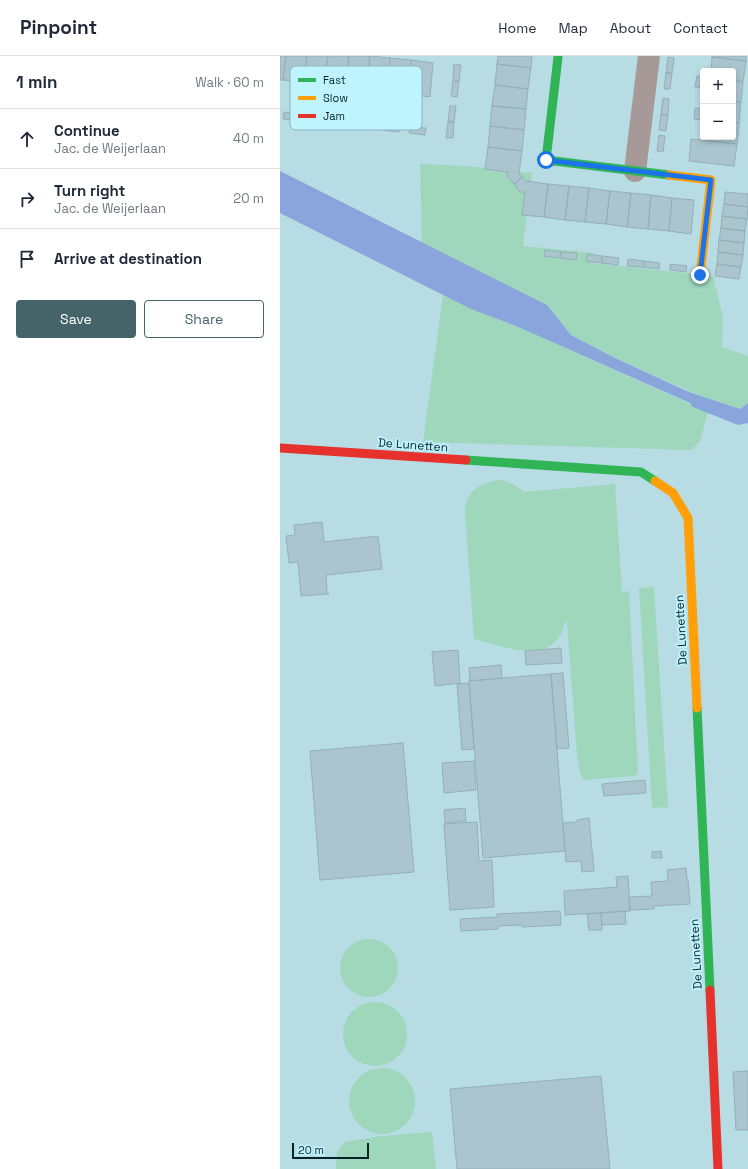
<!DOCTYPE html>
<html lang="en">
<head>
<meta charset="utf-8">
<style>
  :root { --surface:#fff; --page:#f2f2f3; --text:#1f2937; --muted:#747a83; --line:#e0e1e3; --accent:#44646a }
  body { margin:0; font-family:"Space Grotesk",sans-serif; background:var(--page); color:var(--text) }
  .controls { position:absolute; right:12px; top:12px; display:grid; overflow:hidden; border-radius:4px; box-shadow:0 2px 6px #0003 }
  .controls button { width:36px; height:36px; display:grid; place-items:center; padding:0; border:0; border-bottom:1px solid var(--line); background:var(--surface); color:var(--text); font:20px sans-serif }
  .scale { position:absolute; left:12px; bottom:10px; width:77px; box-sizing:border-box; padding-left:4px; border:2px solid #062328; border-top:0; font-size:11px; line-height:14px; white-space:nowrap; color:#062328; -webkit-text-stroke:3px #bff4ff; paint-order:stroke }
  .stop { position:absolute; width:12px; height:12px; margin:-9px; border:3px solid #1a73e8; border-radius:50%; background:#fff }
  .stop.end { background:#1a73e8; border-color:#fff; box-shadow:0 1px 4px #0008 }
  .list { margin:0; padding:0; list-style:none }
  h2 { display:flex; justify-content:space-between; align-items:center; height:52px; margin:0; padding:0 16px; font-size:17px }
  h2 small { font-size:13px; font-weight:400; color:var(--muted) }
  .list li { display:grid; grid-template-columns:26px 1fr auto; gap:12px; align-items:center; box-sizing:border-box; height:60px; padding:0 16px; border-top:1px solid var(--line) }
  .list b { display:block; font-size:15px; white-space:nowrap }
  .list p { margin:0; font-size:13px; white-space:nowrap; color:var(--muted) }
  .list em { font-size:13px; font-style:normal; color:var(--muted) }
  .actions { display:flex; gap:8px; padding:12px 16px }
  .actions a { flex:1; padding:9px 0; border:1px solid var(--accent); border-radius:4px; text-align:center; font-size:14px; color:var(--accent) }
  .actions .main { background:var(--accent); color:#fff }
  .icon { flex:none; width:22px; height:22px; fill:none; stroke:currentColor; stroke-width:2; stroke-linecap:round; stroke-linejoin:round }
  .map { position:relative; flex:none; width:468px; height:1113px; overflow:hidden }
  header { display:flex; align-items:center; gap:24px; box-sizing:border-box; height:56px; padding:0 20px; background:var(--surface); border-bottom:1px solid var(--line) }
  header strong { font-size:19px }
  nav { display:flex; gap:22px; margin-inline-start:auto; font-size:14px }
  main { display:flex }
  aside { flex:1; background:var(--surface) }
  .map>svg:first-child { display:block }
  .green { fill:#9ed7bc }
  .water { fill:#8aa4dc }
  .building { fill:#aac5cd; stroke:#94afb8 }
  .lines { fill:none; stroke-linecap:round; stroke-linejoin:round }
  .street { stroke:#a69997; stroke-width:22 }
  .fast { stroke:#30b455; stroke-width:9 }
  .slow { stroke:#ff9f0a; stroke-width:9 }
  .jam { stroke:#e5322d; stroke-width:9 }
  .route { stroke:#1a73e8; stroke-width:5 }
  .labels { text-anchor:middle; stroke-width:3.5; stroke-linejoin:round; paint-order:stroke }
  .street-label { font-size:12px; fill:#062328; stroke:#bff4ff }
  .key { fill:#bff4ff; stroke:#88b5be; stroke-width:1 }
  .key-label { font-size:11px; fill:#062328 }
</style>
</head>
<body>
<header>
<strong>Pinpoint</strong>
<nav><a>Home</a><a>Map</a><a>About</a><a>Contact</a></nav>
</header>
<main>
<aside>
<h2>1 min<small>Walk · 60 m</small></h2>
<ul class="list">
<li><svg class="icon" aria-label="ahead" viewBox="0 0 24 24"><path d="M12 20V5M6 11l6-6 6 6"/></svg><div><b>Continue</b><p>Jac. de Weijerlaan</p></div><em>40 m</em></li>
<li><svg class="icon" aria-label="right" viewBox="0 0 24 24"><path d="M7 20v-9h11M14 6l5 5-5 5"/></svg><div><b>Turn right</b><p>Jac. de Weijerlaan</p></div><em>20 m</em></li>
<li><svg class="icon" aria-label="arrive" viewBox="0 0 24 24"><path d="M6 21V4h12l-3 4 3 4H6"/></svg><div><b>Arrive at destination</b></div></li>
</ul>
<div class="actions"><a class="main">Save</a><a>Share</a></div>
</aside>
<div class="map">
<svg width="468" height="1113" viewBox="0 0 468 1113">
  <rect width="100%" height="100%" fill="#b7dce4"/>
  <path class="green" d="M 140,108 L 185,110 L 252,117 L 243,190 L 314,197 L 312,207 L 433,220 L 443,262 L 442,291 L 468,300 L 468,347 L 460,353 L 423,341 L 337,303 L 291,279 L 267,249 L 142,187 Z
    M 163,239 L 191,253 L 236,270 L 428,356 L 420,385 L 412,394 L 143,386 Z
    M 220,424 C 229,426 237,429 244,436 L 335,428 L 342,536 L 349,535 L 358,716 L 355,720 L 304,724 L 300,718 L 297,699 L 287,566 L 285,566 C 275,612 225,591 194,583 L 186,470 C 181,443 192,427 220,424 Z
    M 374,531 L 388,751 L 372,752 L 359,532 Z
    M60 912a29 29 0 1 1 58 0a29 29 0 1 1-58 0Z
    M63 978a32 32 0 1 1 64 0a32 32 0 1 1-64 0Z
    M69 1045a33 33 0 1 1 66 0a33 33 0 1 1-66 0Z
    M 152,1076 L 156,1113 L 56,1113 L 57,1096 L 65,1086 L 102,1080 Z"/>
  <path class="water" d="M 0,115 L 267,249 L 291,279 L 337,303 L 409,336 L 460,353 L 468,347 L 468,367 L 458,369 L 413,351 L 410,347 L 236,270 L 191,253 L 0,157 Z"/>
  <path class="building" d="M 0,0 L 6,0 L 3,24 L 0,24 Z
    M 6,0 L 27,0 L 24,26 L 3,24 Z
    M 27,0 L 48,0 L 44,29 L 24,26 Z
    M 48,0 L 69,0 L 65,31 L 44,29 Z
    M 69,0 L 90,0 L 86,33 L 65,31 Z
    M 90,0 L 110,2 L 107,36 L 86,33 Z
    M 218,0 L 252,0 L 251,12 L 217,8 Z
    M 432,0 L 466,0 L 466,5 L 432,1 Z
    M 388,1 L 394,2 L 392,17 L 386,17 Z
    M 432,1 L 466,5 L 463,26 L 453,24 L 453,15 L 431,15 Z
    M 110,2 L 131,4 L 128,38 L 107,36 Z
    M 131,4 L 153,7 L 150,41 L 128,38 Z
    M 174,8 L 181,9 L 179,25 L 173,24 Z
    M 217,8 L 251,12 L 248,33 L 215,29 Z
    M 386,17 L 392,17 L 390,33 L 384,33 Z
    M 417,20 L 423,21 L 423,32 L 415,31 Z
    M 173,24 L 179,25 L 177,41 L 171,40 Z
    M 453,24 L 463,26 L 461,46 L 453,45 Z
    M 215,29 L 248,33 L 246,53 L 212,50 Z
    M 383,42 L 389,43 L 388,59 L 381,58 Z
    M 453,45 L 461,46 L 459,67 L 453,67 Z
    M 170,50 L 176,50 L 174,66 L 168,66 Z
    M 212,50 L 246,53 L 244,74 L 210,70 Z
    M 415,52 L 423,53 L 423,64 L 414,63 Z
    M 4,56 L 20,58 L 19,65 L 3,63 Z
    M 381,58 L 388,59 L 386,75 L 379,74 Z
    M 168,66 L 174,66 L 173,82 L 166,82 Z
    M 453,67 L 459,67 L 457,88 L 423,84 L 423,81 L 453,81 Z
    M 103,68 L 119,69 L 119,76 L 102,74 Z
    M 210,70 L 244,74 L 242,95 L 208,91 Z
    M 130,71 L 146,72 L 145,79 L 129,77 Z
    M 379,79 L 385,80 L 383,96 L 377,95 Z
    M 411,83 L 457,88 L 454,110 L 409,105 Z
    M 208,91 L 242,95 L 239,117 L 242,121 L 234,128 L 227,120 L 228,116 L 205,113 Z
    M 242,121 L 246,125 L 268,128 L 264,161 L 242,159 L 245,136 L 240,136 L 234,128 Z
    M 268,128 L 289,130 L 285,164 L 264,161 Z
    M 289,130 L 309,132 L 305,166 L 285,164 Z
    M 309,132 L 330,135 L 326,168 L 305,166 Z
    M 330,135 L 351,137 L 347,171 L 326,168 Z
    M 445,136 L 468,138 L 468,151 L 444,148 Z
    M 351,137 L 371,139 L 368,173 L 347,171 Z
    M 371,139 L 392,142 L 389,175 L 368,173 Z
    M 392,142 L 414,144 L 411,178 L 389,175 Z
    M 444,148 L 468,151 L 467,163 L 442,160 Z
    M 442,160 L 467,163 L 465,175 L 441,172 Z
    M 441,172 L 465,175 L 464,187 L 439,184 Z
    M 439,184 L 464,187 L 463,199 L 438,196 Z
    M 265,194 L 281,196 L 280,202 L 264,200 Z
    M 281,196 L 297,197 L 296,204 L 280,202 Z
    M 438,196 L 463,199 L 461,211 L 437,208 Z
    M 307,198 L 322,200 L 322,207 L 306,205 Z
    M 322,200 L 339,202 L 338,209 L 322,207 Z
    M 348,203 L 364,205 L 363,211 L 347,210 Z
    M 364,205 L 380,207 L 379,213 L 363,211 Z
    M 390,208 L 407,210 L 406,216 L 390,214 Z
    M 437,208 L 461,211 L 459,223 L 435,220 Z
    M 42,466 L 44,486 L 98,480 L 102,513 L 46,519 L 47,537 L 49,538 L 21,540 L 18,506 L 9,507 L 6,480 L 15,479 L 14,469 Z
    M 281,592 L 282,607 L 246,609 L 245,595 Z
    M 178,594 L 180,627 L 155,630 L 152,596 Z
    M 221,609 L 222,622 L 190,625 L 189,612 Z
    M 283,617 L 289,692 L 277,693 L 271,618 Z
    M 271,618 L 285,795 L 203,802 L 189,625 Z
    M 189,627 L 194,693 L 182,694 L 177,628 Z
    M 123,687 L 134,816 L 40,824 L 30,695 Z
    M 194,705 L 196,734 L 164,737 L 162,707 Z
    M 365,724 L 366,737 L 324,740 L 322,728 Z
    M 185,752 L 186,765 L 165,767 L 164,754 Z
    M 309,762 L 314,815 L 302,816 L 301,805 L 286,806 L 283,767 L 297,766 L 297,764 Z
    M 197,766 L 199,805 L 212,804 L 214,851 L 170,854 L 164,768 Z
    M 381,795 L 382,802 L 372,802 L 372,796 Z
    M 406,812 L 407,824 L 408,824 L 410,848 L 374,850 L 374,853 L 350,854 L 349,841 L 372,840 L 371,826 L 388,825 L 387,814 Z
    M 348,820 L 350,855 L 285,859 L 284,835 L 337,831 L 336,821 Z
    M 280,855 L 281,869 L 242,871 L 242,869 L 218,870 L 218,873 L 181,875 L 180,863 L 217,861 L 217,858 Z
    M 345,855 L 346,868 L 322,869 L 321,857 Z
    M 321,857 L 322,874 L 309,874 L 307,858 Z
    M 468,1015 L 468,1074 L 456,1074 L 453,1016 Z
    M 321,1020 L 330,1113 L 177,1113 L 170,1033 Z"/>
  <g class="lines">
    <path class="street" d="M 355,115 L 369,0"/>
    <path class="fast" d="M 278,1 L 266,104 L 389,119
      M 186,404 L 361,416 L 375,425
      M 417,652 L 430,934"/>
    <path class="slow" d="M 389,119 L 431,124 L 420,219
      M 375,425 L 393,437 L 408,462 L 417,652"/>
    <path class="jam" d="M 0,392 L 186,404
      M 430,934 L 438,1113"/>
  </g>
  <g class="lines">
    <path class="route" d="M 266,104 L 431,124 L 420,219"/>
  </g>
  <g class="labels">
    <g class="street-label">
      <text transform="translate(133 389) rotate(4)" y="4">De Lunetten</text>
      <text transform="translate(401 574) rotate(-93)" y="4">De Lunetten</text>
      <text transform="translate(416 898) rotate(-93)" y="4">De Lunetten</text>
    </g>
  </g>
  <rect x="10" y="10" width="132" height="64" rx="6" class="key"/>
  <rect x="18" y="22" width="18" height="4" fill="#30b455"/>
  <rect x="18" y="40" width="18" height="4" fill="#ff9f0a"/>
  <rect x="18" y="58" width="18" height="4" fill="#e5322d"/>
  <g class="key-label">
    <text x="43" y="28">Fast</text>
    <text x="43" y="46">Slow</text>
    <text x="43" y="64">Jam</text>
  </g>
</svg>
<div class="controls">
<button>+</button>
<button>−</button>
</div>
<div class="scale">20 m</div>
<div class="stop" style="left:266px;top:104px"></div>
<div class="stop end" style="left:420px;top:219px"></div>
</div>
</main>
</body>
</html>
